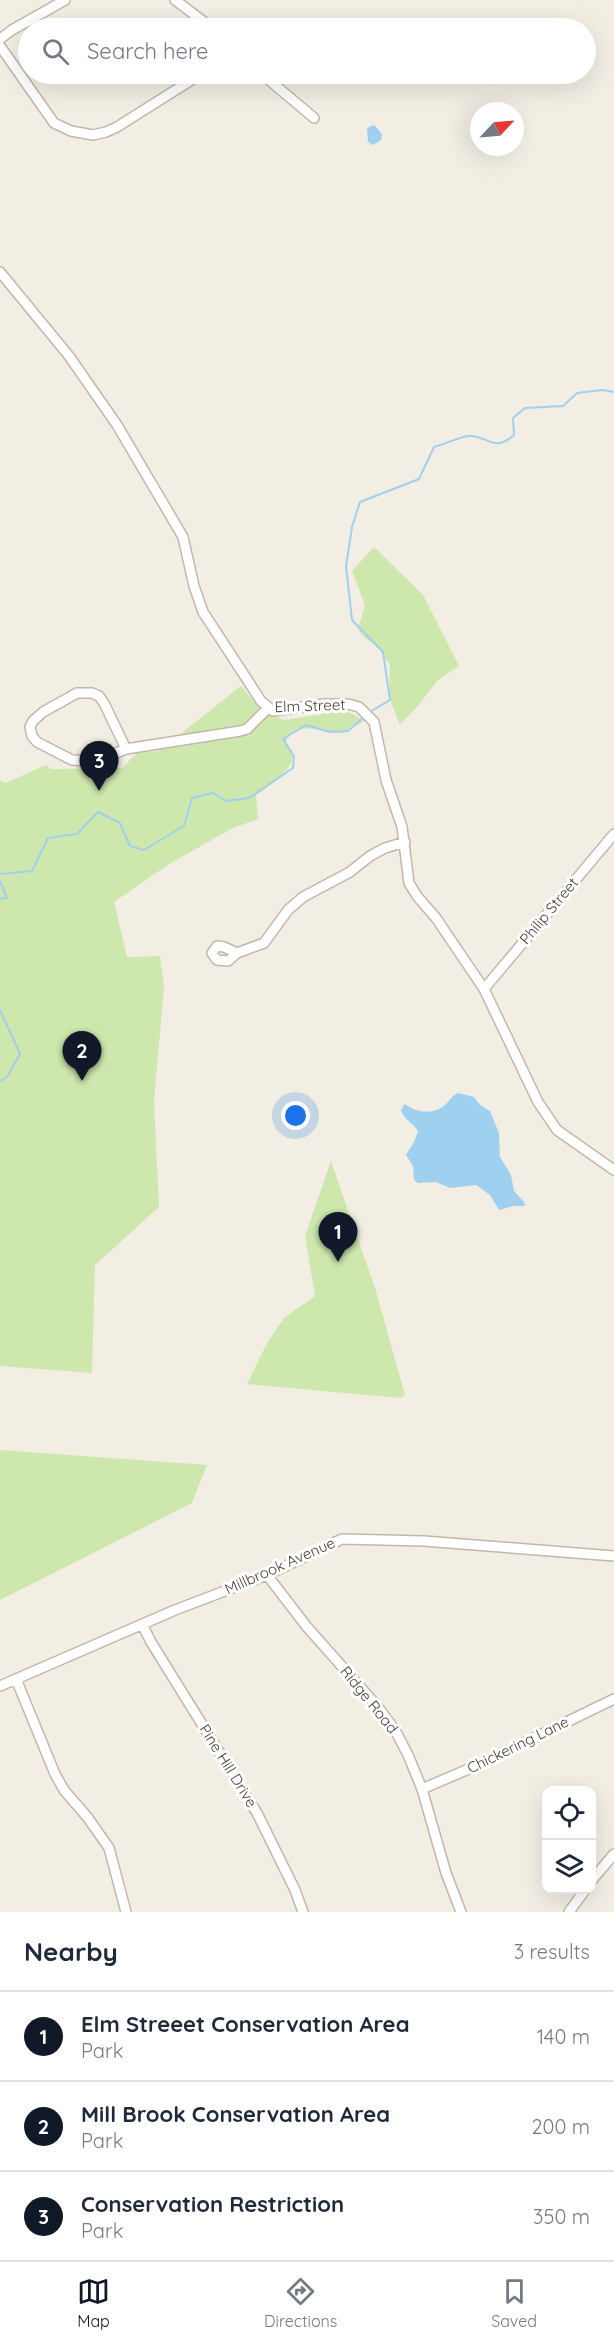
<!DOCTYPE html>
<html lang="en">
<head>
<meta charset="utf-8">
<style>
  :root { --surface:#fff; --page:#f6f6f7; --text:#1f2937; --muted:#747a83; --line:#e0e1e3; --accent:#111827 }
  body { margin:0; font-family:Quicksand,sans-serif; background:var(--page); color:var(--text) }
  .controls { position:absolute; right:18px; bottom:18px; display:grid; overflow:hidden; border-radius:12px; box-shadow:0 6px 24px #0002 }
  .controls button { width:54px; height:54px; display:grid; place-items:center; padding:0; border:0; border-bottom:2px solid var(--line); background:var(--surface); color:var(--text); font:30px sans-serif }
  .compass { position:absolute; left:470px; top:102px; width:54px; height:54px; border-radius:50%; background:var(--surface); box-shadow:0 6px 24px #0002; rotate:64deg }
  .you { position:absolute; left:296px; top:1116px; width:21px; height:21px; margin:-15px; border:4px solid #fff; border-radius:50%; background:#1a73e8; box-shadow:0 0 0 9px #1a73e833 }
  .badge { display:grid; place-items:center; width:39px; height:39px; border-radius:50%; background:var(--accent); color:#fff; font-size:20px; font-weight:700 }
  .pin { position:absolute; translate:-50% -50px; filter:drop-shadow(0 2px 3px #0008) }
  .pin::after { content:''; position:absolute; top:32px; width:21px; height:18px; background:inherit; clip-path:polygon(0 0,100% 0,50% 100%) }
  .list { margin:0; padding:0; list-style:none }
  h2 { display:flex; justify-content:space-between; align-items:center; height:78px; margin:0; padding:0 24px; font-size:26px }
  h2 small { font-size:20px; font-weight:400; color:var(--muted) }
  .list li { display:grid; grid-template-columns:39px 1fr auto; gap:18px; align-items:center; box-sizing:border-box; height:90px; padding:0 24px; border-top:2px solid var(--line) }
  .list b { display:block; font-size:22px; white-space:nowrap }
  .list p { margin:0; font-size:20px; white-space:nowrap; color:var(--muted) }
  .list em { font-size:20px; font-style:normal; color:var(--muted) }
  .icon { flex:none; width:33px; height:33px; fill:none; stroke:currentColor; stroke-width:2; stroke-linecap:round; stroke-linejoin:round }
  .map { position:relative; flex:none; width:614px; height:1912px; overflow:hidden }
  .search { position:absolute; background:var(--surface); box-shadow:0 6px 24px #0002; left:18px; right:18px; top:18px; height:66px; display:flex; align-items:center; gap:15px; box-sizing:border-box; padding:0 21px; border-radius:33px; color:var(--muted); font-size:22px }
  .sheet { height:348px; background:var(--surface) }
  nav { display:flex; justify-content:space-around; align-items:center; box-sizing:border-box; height:84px; border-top:2px solid var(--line); background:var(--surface); font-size:16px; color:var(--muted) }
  nav a { display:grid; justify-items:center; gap:3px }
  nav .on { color:var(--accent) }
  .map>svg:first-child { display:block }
  .green { fill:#cee7ad }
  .water { fill:#a0d0f0 }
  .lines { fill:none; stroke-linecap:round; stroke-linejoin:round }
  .stream { stroke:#a0d0f0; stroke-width:2 }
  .minor-casing { stroke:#c1b8aa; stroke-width:12 }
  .minor { stroke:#fff; stroke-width:9 }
  .labels { text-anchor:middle; stroke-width:6; stroke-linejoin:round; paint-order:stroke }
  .street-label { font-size:15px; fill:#453e34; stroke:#fff }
</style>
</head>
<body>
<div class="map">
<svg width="614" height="1912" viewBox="0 0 614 1912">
  <rect width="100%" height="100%" fill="#f2eee4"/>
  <path class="green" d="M 374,547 L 423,595 L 459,666 L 438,680 L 418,706 L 400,725 L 389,697 L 390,665 L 379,649 L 362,635 L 358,629 L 365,605 L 352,571 Z
    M 241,686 L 262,711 L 284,720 L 342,711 L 351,713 L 364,721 L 343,733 C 324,733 294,718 286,743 C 289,747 293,751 293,756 C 294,768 265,790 256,795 L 258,819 L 233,828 L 169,864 L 114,902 L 127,957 L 160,956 L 164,987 L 154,1102 L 159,1207 L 95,1265 L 92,1373 L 0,1366 L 0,780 L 5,783 L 46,765 L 51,769 L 122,768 L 137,753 L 159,751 Z
    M 331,1161 L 375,1288 L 405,1395 L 400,1398 L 247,1384 L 267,1343 L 284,1318 L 315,1296 L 305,1236 Z
    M 0,1450 L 207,1465 L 192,1503 L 0,1600 Z"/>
  <path class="water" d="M 374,125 L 382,134 L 381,140 L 373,145 L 368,142 L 367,128 Z
    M 458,1093 L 474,1097 L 480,1105 L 490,1111 L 499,1133 L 500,1157 L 511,1175 L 514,1191 L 524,1202 L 525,1206 L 514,1206 L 499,1210 L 490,1195 L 476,1185 L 450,1188 L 436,1182 L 418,1183 L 414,1180 L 413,1166 L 406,1155 L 414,1142 L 418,1131 C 413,1123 405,1120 401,1111 L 403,1106 L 405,1104 C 418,1114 435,1115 447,1103 C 451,1099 452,1096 458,1093 Z"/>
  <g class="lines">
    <path class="stream" d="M 370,712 L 390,700 L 383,652 L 352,620 L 346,566 L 352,527 L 360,502 L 419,479 L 434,447 C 445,444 457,438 468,436 C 487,434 493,454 514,435 L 513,418 L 525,408 L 563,406 L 577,393 L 602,390 L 614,392
      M 0,874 L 32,871 L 48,838 L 77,834 L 98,812 L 120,823 L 130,846 L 144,850 L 184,826 L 192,798 L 213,793 L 226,801 L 249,798 L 293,768 L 294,756 L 283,739 L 306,725 L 330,732 L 348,731 L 363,718
      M 0,881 L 7,898 L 0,899
      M 0,1010 L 20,1054 L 7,1077 L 0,1081"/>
    <g class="minor-casing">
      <path id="minor" d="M 175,0 L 212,28
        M 0,39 L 12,30 L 65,0
        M 0,46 L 54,123 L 71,131 L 93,135 L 106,132 L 117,127 L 201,74
        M 262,74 L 314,118
        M 0,272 L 69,356 L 117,425 L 183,537 L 194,586 L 203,612 L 261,701 L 273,711 L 324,704 L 348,704 L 359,707 L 374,722 L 386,780 L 402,827 L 409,883 L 417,896 L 436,918 L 484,989 L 538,1102 L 557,1130 L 614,1170
        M 126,749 L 104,703 L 99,696 L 92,693 L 77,693 L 43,712 L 33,721 L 30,727 L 32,736 L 37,742 L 72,760 L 90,761 L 102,759 L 126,749 L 240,731 L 247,729 L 268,708
        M 237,953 L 224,947 L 217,946 L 212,953 L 217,960 L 228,961 L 237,953 L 264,943 L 288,910 L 303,897 L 350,872 L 370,856 L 385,848 L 405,842
        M 484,989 L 614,834
        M 267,1575 L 307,1627 L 378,1707 L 395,1730 L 408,1755 L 422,1789 L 446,1873 L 461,1912
        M 142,1624 L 151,1642 L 257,1813 L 295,1890 L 303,1912
        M 16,1679 L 55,1774 L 64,1790 L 88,1818 L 109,1848 L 126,1912
        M 0,1686 L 175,1610 L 267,1575 L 342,1539 L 424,1541 L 614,1556
        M 422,1789 L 478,1765 L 614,1699
        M 592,1880 L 614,1854
        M 569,1912 L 585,1890"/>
    </g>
    <use href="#minor" class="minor"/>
  </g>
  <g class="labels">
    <g class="street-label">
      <text transform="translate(310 706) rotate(-2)" y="5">Elm Street</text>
      <text transform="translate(549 911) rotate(-50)" y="5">Philip Street</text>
      <text transform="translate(280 1566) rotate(-24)" y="5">Millbrook Avenue</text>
      <text transform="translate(369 1700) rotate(51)" y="5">Ridge Road</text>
      <text transform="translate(518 1745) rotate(-26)" y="5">Chickering Lane</text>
      <text transform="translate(228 1766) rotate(58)" y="5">Pine Hill Drive</text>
    </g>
  </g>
</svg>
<div class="controls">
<button><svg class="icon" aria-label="locate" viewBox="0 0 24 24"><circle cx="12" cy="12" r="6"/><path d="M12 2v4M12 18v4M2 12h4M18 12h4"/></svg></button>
<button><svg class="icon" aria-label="layers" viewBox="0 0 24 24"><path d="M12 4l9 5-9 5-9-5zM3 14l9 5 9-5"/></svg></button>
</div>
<svg class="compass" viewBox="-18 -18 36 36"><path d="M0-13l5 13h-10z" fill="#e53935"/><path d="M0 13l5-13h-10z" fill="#747a83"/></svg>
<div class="you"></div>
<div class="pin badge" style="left:338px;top:1262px">1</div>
<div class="pin badge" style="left:82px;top:1081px">2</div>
<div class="pin badge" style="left:99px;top:791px">3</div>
<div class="search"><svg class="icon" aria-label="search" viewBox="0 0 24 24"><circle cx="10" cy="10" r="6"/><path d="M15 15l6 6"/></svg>Search here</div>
</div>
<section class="sheet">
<h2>Nearby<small>3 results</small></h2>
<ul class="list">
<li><span class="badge">1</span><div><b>Elm Streeet Conservation Area</b><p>Park</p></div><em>140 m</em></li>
<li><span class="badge">2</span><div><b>Mill Brook Conservation Area</b><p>Park</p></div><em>200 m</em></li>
<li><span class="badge">3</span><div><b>Conservation Restriction</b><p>Park</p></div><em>350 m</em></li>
</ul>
</section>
<nav>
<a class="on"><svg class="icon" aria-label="map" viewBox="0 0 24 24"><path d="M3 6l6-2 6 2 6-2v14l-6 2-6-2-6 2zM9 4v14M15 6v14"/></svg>Map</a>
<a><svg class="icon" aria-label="directions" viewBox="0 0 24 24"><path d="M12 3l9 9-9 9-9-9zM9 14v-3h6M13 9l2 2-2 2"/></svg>Directions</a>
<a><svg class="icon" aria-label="saved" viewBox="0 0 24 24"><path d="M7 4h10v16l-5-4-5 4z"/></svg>Saved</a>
</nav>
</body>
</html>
